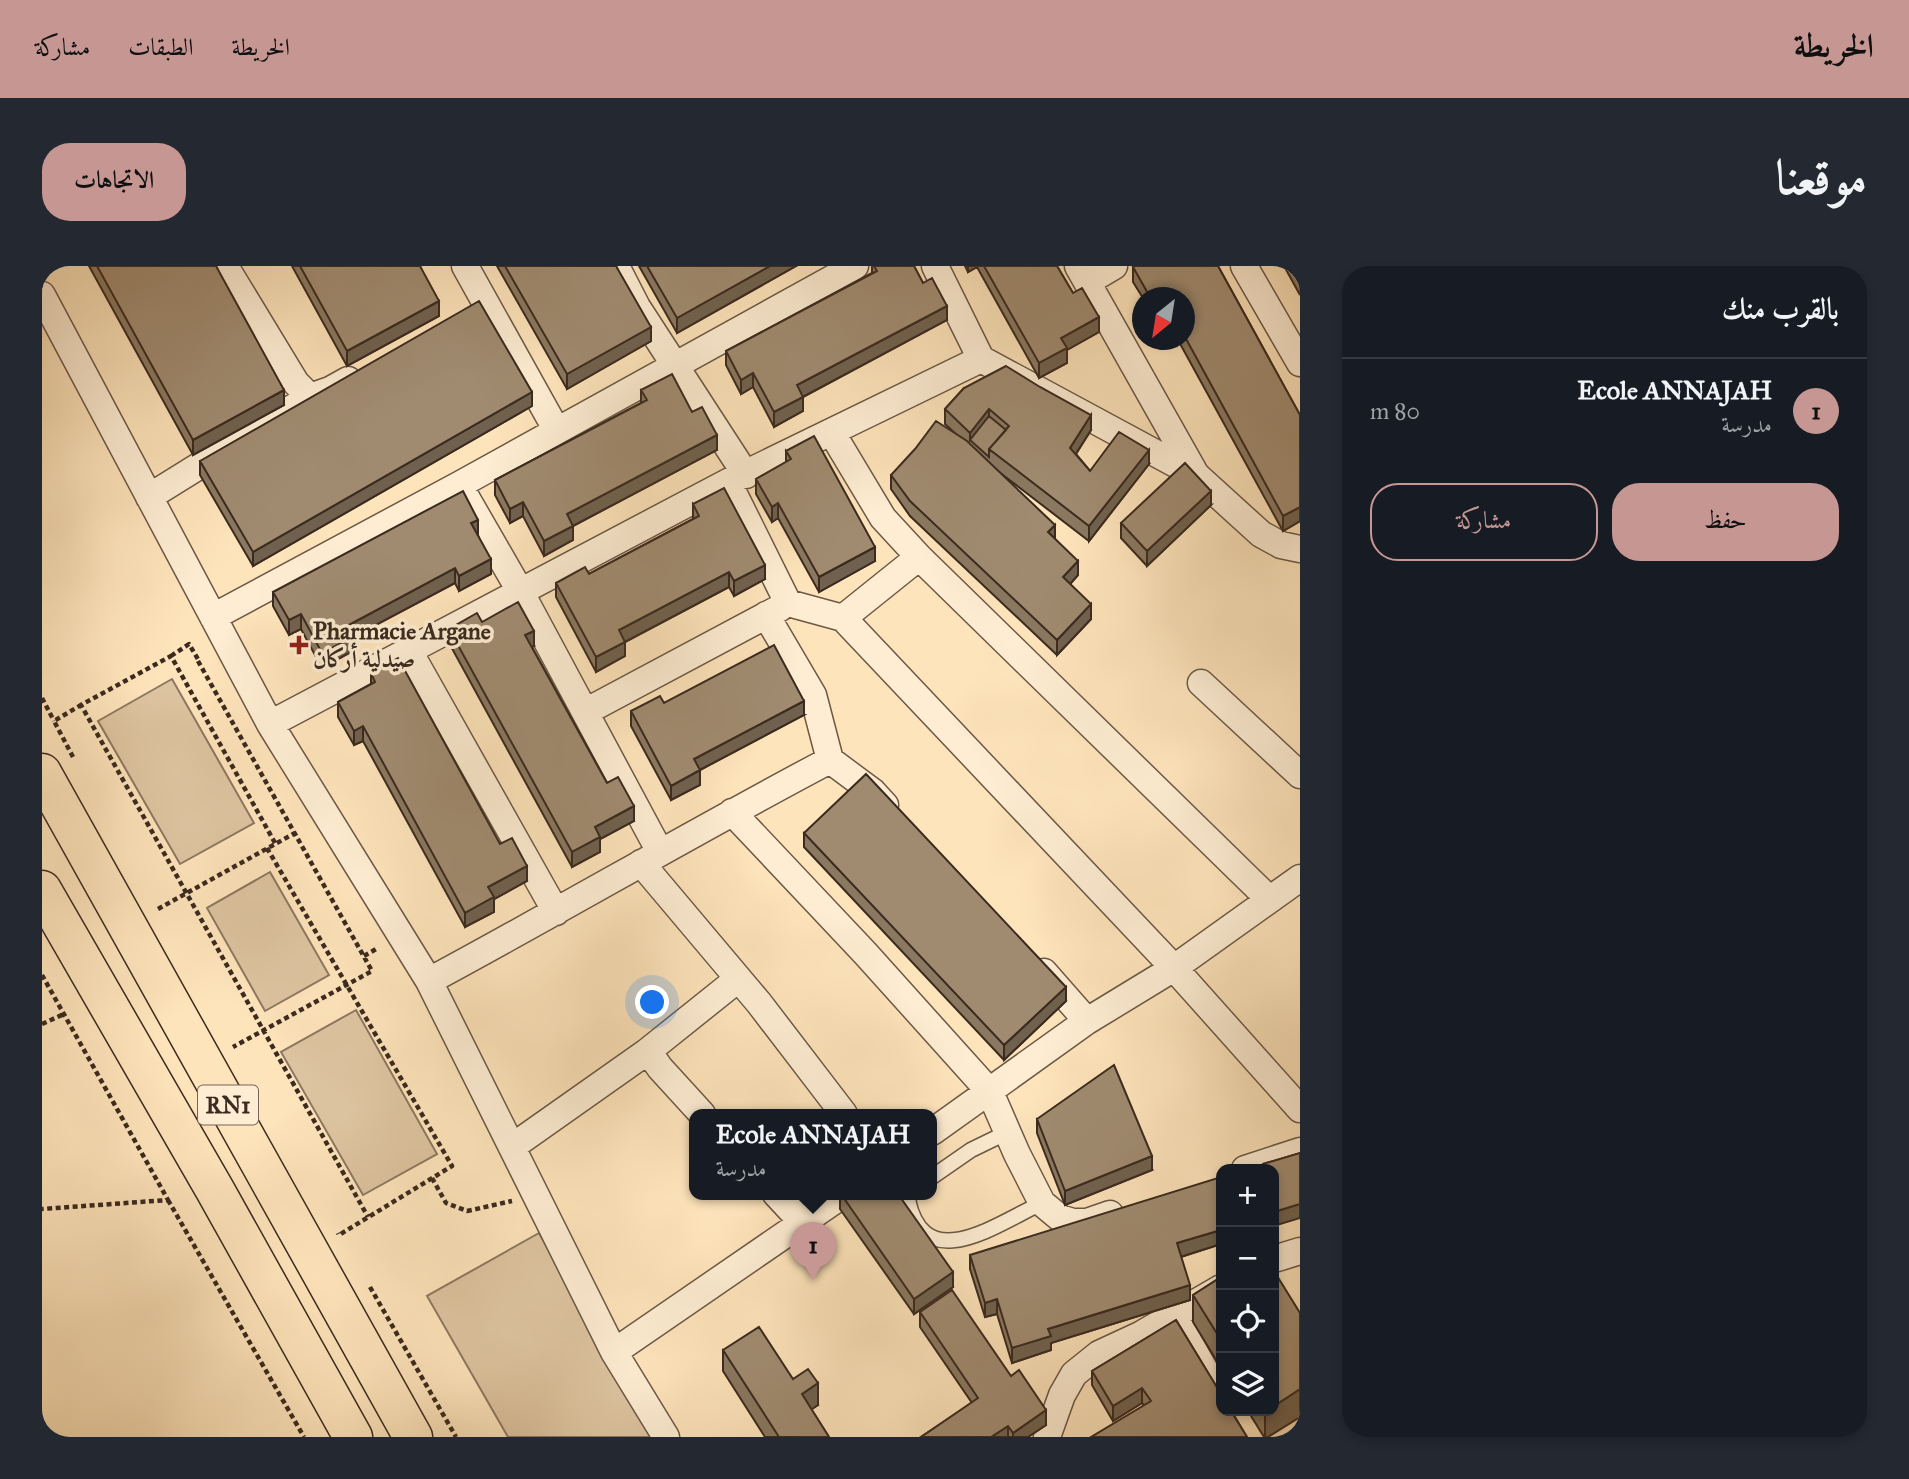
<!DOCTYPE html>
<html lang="ar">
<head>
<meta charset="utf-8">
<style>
  :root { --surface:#171b24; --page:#242831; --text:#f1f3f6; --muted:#9ea1a6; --line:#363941; --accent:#c59692 }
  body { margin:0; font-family:"IM FELL Great Primer",Amiri,serif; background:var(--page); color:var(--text); direction:rtl }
  .controls { position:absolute; right:21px; bottom:21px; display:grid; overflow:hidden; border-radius:14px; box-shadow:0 4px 10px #0003 }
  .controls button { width:63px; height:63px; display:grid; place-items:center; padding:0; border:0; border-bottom:2px solid var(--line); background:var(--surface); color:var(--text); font:35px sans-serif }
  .compass { position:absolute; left:1090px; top:21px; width:63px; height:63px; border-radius:50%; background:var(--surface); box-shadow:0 4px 10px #0003; rotate:210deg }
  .you { position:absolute; left:611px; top:737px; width:24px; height:24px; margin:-18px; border:5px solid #fff; border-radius:50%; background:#1a73e8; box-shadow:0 0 0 10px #1a73e833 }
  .badge { display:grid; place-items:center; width:46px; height:46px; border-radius:50%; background:var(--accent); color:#111; font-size:23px; font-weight:700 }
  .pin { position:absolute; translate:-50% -58px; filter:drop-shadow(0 2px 4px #0008) }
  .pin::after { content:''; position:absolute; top:37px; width:24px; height:21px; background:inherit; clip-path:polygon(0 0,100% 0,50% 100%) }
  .popup { position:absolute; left:647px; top:843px; width:248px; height:91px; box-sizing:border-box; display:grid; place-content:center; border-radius:14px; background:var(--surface); filter:drop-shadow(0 2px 5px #0005); font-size:23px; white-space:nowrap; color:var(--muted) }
  .popup b { font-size:26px; color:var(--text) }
  .popup::after { content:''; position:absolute; left:50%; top:100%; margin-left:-14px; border:14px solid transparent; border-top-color:var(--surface) }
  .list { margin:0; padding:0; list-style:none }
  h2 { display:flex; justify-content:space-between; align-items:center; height:91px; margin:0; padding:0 28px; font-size:30px }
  h2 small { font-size:23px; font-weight:400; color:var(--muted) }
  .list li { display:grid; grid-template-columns:46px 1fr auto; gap:21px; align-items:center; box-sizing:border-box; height:105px; padding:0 28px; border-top:2px solid var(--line) }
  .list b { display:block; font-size:26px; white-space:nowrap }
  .list p { margin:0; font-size:23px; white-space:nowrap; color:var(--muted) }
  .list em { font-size:23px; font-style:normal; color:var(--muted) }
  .actions { display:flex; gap:14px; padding:21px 28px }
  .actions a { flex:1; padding:16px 0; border:2px solid var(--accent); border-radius:28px; text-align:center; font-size:24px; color:var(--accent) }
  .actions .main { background:var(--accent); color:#111 }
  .icon { flex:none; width:38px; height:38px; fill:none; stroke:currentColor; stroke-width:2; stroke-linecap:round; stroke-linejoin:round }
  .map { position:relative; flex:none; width:1258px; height:1171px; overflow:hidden; direction:ltr; border-radius:28px }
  header { display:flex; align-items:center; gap:42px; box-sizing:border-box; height:98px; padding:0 35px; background:var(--accent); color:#111 }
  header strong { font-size:33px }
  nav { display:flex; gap:38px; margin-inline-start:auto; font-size:24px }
  .intro { display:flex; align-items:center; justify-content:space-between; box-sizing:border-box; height:168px; padding:0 42px }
  h1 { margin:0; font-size:49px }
  .button { padding:18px 32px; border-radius:28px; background:var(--accent); color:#111; font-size:24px; font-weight:700 }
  main { display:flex; gap:42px; padding:0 42px }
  aside { flex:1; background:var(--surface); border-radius:28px; box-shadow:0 4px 10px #0003 }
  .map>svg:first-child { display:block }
  .green { fill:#ddc4a0; stroke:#8c7760; stroke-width:2 }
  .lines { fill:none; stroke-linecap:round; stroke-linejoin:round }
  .lane-casing { stroke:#6c5846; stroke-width:17 }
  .street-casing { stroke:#6c5846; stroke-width:29 }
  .highway-casing { stroke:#3b2a1f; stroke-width:41 }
  .path { stroke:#3b2a1f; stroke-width:4.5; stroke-dasharray:5 3.5; stroke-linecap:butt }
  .lane { stroke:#feedd3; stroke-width:14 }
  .street { stroke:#feedd3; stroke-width:26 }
  .highway { stroke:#fee4bb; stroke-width:38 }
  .wall { fill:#8a7860; stroke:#3b2a1f; stroke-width:2 }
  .shaded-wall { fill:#70614e; stroke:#3b2a1f; stroke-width:2 }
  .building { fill:#a08b70; stroke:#3b2a1f; stroke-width:2 }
  .poi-dot { fill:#8f2418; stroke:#feedd3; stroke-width:2.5 }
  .labels { text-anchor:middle; stroke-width:7; stroke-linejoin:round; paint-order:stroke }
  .shield { fill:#feedd3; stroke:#766455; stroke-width:2 }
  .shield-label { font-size:23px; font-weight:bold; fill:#3b2a1f }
  .poi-label { font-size:24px; font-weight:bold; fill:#3b2a1f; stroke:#feedd3; text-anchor:start }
</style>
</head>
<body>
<header>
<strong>الخريطة</strong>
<nav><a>الخريطة</a><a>الطبقات</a><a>مشاركة</a></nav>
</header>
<div class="intro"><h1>موقعنا</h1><a class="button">الاتجاهات</a></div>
<main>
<aside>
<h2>بالقرب منك<small></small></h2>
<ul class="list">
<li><span class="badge">1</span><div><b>Ecole ANNAJAH</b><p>مدرسة</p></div><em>80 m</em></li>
</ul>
<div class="actions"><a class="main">حفظ</a><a>مشاركة</a></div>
</aside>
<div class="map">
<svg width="1258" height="1171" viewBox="0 0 1258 1171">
  <rect width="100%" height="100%" fill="#fee4bb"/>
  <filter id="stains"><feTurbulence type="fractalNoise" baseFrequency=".00286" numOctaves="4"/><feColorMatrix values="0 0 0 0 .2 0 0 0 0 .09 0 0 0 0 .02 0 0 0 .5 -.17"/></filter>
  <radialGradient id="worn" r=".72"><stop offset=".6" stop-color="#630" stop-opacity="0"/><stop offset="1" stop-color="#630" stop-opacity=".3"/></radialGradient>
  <path class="green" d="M 130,413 L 212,557 L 138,598 L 56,455 Z
    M 228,606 L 287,709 L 223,745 L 165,642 Z
    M 314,744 L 395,888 L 321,929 L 239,786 Z
    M 497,967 L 614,1171 L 466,1171 L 385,1030 Z"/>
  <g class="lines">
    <g class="lane-casing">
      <path id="lane" d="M 890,911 L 929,884 L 966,866
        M 869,928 L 866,934 C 883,1012 956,957 1000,937"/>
    </g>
    <g class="street-casing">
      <path id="street" d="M 183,0 L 254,117 L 268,131 L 288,124 L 306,114
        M 423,0 L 515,165
        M 574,0 L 595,41 L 704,209
        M 893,0 L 939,93 L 1154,209
        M 1036,0 L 1154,209 L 1219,268 L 1239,279 L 1258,283
        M 1202,0 L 1258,97
        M 1045,16 L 1072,0
        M 0,29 L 228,458 L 387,715 L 572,1086 L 624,1171
        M 790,167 L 841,252 L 877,291 L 1227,633
        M 686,216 L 746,337 L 801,352 L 877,291
        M 417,219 L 478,325 L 618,586
        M 107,231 L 268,131
        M 724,349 L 771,429 L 788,494 L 831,526 L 843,539
        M 171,351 L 417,219 L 813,0
        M 801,352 L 1132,702 L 1258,843
        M 367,385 L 514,646
        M 1159,417 L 1258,509
        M 543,446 L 738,342
        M 228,458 L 686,216 L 939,93
        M 690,546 L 823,687 L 948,826 L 975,888 L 1000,937 L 1018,952 L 1031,956 L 1045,956 L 1068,948
        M 599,597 L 717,737 L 802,848
        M 1002,706 L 1045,755
        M 387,715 C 521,643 653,565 788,494
        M 606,785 L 696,713
        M 890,866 L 1045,755 L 1132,702 L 1258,612
        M 470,881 L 606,785 L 618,802 L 660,848
        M 1203,903 L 1258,885
        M 734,928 L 761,957
        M 1232,993 L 1258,985
        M 1132,1049 L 1179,1133
        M 572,1086 L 802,928
        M 1005,1171 L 1020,1129 L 1032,1108 L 1057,1088 L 1098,1069 L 1179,1022"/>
    </g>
    <g class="highway-casing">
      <path id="highway" d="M 0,507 L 371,1171
        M 0,624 L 173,924 L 311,1171"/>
    </g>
    <path class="path" d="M 129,390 L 147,378 L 157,395
      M 156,395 L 330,705 L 191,781
      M 0,432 L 12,455
      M 31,491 L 12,455 L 39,439
      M 233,577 L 129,390 L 39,439 L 326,951
      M 225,582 L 410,900 L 297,969 L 296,967
      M 116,643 L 253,567
      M 322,690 L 336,682
      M 0,709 L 126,934 L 0,943
      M 0,758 L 22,748
      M 390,912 L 404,937 L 425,945 L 470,935
      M 126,934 L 262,1171
      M 328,1021 L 414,1171"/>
    <use href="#lane" class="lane"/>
    <use href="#street" class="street"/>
    <use href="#highway" class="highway"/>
  </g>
  <path class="wall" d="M 47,0 L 174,0 L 242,139 L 151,189 Z
    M 250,0 L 378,0 L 397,50 L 305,100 Z
    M 455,0 L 574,0 L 609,75 L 525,123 Z
    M 597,0 L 754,0 L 635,67 Z
    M 830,0 L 872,0 L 881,17 L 905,54 L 761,131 L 761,145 L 732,161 L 711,121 L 699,128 L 684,99 L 684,85 L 830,7 Z
    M 923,0 L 1015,0 L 1031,27 L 1057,66 L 1025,84 L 1025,97 L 997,112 L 935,1 L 926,6 Z
    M 1094,0 L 1176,0 L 1258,149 L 1258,255 L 1241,265 L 1136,74 L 1143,74 L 1143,32 L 1101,32 L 1091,16 L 1091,1 Z
    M 1242,0 L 1258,0 L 1258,29 Z
    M 922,122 L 1049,164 L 1034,188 L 1048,205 L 1107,198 L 1047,275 L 957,206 L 1013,273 L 1036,309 L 1028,318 L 1049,353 L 1015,389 L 868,250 L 849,223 L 849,209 L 914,168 L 903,158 L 903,143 Z
    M 599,124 L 650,146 L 675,184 L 531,260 L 531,274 L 502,290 L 481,250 L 468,257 L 453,229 L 453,214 L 599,137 Z
    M 490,140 L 211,300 L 158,209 L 158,195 Z
    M 744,185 L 833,295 L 777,326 L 736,252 L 730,256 L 714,228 L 714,213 L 744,196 Z
    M 651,238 L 723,313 L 692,330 L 687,321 L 583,376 L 583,390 L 554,406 L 514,331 L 514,317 L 547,308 L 651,253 Z
    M 1169,239 L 1105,300 L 1079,272 L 1079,257 Z
    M 436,269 L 449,308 L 417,325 L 413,317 L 309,372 L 309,386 L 280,402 L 259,363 L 247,369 L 231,340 L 231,326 Z
    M 440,356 L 492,380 L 490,381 L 565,517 L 592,555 L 558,573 L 558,586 L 530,601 L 407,377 L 407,363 Z
    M 329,407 L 485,615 L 452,633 L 452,646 L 423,661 L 321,475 L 312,479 L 296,451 L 296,436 L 329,418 Z
    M 622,437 L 762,449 L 658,504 L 658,519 L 629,534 L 589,460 L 589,445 Z
    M 762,567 L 1024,735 L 962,794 L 762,581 Z
    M 995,853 L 1110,904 L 1023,939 L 995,867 Z
    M 1258,887 L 1235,959 L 1232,948 L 1232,903 L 1221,903 L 1221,898 Z
    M 798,929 L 911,1021 L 872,1048 L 798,943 Z
    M 1179,978 L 1139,991 L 1148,1034 L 1009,1077 L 1009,1084 L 970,1097 L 955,1048 L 943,1051 L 928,1003 L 928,989 Z
    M 1179,1011 L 1179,1102 L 1151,1056 L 1151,1029 Z
    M 878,1046 L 969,1110 L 1004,1159 L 986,1171 L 879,1171 L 930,1137 L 878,1061 Z
    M 1134,1054 L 1205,1171 L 1102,1139 L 1100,1137 L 1071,1155 L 1050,1119 L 1050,1105 Z
    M 681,1084 L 751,1113 L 776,1139 L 769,1143 L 787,1171 L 723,1171 L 681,1105 Z
    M 1206,1145 L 1232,1145 L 1226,1171 L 1222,1171 Z"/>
  <path class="shaded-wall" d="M 728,0 L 754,0 L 635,67 L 635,52 Z
    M 926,0 L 935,0 L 935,1 L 926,6 Z
    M 1118,26 L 1118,32 L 1108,32 Z
    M 397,35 L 397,50 L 305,100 L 305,85 Z
    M 905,40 L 905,54 L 755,134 L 755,119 Z
    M 1057,51 L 1057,66 L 1025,84 L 1025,97 L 997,112 L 997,97 L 1019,72 Z
    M 609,61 L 609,75 L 525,123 L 525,108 Z
    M 711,107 L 711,121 L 699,128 L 699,114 Z
    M 242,124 L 242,139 L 151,189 L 151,174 Z
    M 490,126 L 490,140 L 211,300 L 211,286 Z
    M 761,131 L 761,145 L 732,161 L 732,146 Z
    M 947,143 L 947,158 L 928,174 L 928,167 Z
    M 1049,149 L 1049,164 L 1028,197 L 1028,182 Z
    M 675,169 L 675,184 L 525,263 L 525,248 Z
    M 1107,184 L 1107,198 L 1047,275 L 1047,260 Z
    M 1169,225 L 1169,239 L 1105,300 L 1105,285 Z
    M 481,236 L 481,250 L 468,257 L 468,243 Z
    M 736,237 L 736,252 L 730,256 L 730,241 Z
    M 1258,241 L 1258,255 L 1241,265 L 1241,250 Z
    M 436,254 L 436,269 L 429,272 L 429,257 Z
    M 1013,259 L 1013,273 L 1006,266 Z
    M 531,260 L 531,274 L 502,290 L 502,275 Z
    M 833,281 L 833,295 L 777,326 L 777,311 Z
    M 449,293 L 449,308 L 417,325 L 417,310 Z
    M 1036,295 L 1036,309 L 1021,326 L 1021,311 Z
    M 723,299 L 723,313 L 692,330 L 692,315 Z
    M 413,302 L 413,317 L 309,372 L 309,386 L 280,402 L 280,387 L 303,361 Z
    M 687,306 L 687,321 L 577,379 L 577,364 Z
    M 1049,338 L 1049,353 L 1015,389 L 1015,374 Z
    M 259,348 L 259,363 L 247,369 L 247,354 Z
    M 492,365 L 492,380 L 483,384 L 483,369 Z
    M 583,376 L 583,390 L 554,406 L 554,391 Z
    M 762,435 L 762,449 L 652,507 L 652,493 Z
    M 321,460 L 321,475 L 312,479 L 312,465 Z
    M 658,504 L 658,519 L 629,534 L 629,520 Z
    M 592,540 L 592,555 L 558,573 L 558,586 L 530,601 L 530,586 L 553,561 Z
    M 485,600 L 485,615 L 452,633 L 452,646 L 423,661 L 423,647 L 446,621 Z
    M 1024,721 L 1024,735 L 962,794 L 962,779 Z
    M 1110,890 L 1110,904 L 1023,939 L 1023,925 Z
    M 1258,938 L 1258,952 L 1235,959 L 1235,945 Z
    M 1179,964 L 1179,978 L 1135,992 L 1135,977 Z
    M 911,1006 L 911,1021 L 872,1048 L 872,1033 Z
    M 1148,1019 L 1148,1034 L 1009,1077 L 1009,1084 L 970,1097 L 970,1082 L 1006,1063 Z
    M 955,1033 L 955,1048 L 943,1051 L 943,1037 Z
    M 776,1117 L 776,1139 L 760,1150 L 760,1128 Z
    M 1100,1122 L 1100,1137 L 1071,1155 L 1071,1140 Z
    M 1258,1123 L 1258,1151 L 1226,1171 L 1223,1171 L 1223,1145 L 1232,1145 L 1232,1140 Z
    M 1004,1144 L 1004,1159 L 986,1171 L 971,1171 L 971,1167 Z
    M 966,1160 L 966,1171 L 949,1171 Z"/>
  <path class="building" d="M 55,0 L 174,0 L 242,124 L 151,174 Z
    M 258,0 L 378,0 L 397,35 L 305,85 Z
    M 463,0 L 574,0 L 609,61 L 525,108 Z
    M 605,0 L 728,0 L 635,52 Z
    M 832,0 L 872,0 L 881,17 L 890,12 L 905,40 L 755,119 L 761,131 L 732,146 L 711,107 L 699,114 L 684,85 L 835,5 Z
    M 942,0 L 1015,0 L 1031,27 L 1040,22 L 1057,51 L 1019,72 L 1025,82 L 997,97 Z
    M 1094,0 L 1176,0 L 1258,149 L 1258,241 L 1241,250 L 1143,71 L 1143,32 L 1121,32 L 1118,26 L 1108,31 L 1091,1 Z
    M 1250,0 L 1258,0 L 1258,14 Z
    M 437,35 L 490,126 L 211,286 L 158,195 Z
    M 964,100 L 998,121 L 1049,149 L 1028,182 L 1048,205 L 1077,166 L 1107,184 L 1047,260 L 947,183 L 967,160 L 947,143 L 928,167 L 903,143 L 922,122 Z
    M 630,108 L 650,146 L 660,141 L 675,169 L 525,248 L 531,260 L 502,275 L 481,236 L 468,243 L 453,214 L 605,134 L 599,124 Z
    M 947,150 L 964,164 L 947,183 L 947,191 L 928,174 Z
    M 894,155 L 925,175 L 1013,259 L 1006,266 L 1036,295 L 1021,311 L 1049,338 L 1015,374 L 868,235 L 849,209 L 873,183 Z
    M 772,170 L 833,281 L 777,311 L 736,237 L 730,241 L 714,213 L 749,193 L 744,185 Z
    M 1143,197 L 1169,225 L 1105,285 L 1079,257 Z
    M 682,222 L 723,299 L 692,315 L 687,306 L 577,364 L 583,376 L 554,391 L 514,317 L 543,301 L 547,308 L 657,250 L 651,238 Z
    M 421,225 L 436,254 L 429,257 L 449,293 L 417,310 L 413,302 L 303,361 L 309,372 L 280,387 L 259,348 L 247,354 L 231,326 Z
    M 476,336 L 492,365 L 483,369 L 565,517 L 576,511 L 592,540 L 553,561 L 558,571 L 530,586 L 407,363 L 435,347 L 440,356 Z
    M 732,379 L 762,435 L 652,493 L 658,504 L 629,520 L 589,445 L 618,430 L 622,437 Z
    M 356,392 L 458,578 L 470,572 L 485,600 L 446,621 L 452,631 L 423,647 L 321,460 L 312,465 L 296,436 L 333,416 L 329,407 Z
    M 824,508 L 1024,721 L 962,779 L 762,567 Z
    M 1072,799 L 1110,890 L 1023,925 L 995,853 Z
    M 1258,887 L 1258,938 L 1235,945 L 1232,934 L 1232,903 L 1222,903 L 1221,898 Z
    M 1179,911 L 1179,964 L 1135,977 L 1148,1019 L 1006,1063 L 1009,1070 L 970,1082 L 955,1033 L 943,1037 L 928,989 Z
    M 799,928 L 856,928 L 911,1006 L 872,1033 Z
    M 1232,1005 L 1258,1047 L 1258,1123 L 1232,1140 Z
    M 1179,1011 L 1179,1074 L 1151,1029 Z
    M 910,1024 L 969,1110 L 977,1104 L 1004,1144 L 971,1167 L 966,1160 L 949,1171 L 879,1171 L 936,1132 L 878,1046 Z
    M 1134,1054 L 1179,1128 L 1179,1145 L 1189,1145 L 1205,1171 L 1049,1171 L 1109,1135 L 1100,1122 L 1071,1140 L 1050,1105 Z
    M 717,1061 L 751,1113 L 766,1103 L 776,1117 L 760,1128 L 787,1171 L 737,1171 L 681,1084 Z"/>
  <path class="poi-dot" d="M253.5 368.5h7v7h7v7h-7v7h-7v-7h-7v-7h7z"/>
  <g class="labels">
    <rect class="shield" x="156" y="819.5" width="60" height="39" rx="5"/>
    <g class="shield-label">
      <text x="186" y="847">RN1</text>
    </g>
    <g class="poi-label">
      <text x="271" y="373">Pharmacie Argane<tspan x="271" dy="28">صيدلية أركان</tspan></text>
    </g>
  </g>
  <rect width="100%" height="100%" filter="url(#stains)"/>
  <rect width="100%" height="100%" fill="url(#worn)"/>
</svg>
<div class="controls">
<button>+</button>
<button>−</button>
<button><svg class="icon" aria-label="locate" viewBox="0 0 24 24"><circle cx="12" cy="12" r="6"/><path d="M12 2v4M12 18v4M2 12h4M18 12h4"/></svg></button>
<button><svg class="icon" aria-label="layers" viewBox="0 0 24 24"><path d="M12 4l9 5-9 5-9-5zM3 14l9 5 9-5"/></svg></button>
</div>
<svg class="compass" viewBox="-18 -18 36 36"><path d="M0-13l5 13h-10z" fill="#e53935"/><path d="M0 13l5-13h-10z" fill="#9ea1a6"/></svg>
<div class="you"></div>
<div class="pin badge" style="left:771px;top:1014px">1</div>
<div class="popup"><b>Ecole ANNAJAH</b>مدرسة</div>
</div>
</main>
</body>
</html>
